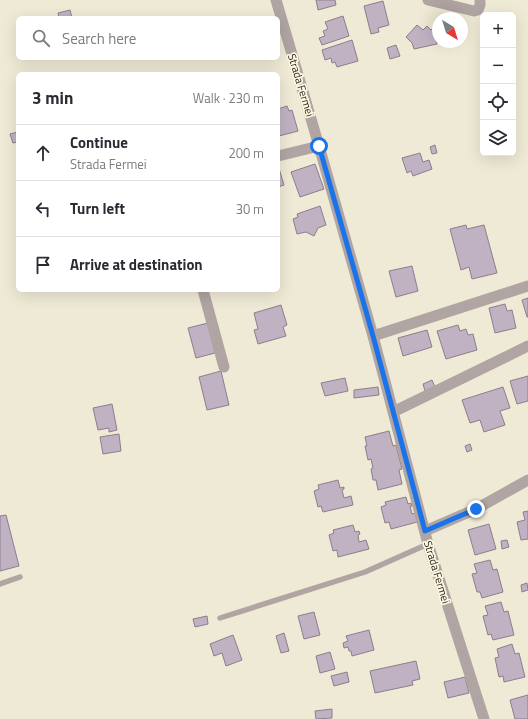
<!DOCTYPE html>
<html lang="en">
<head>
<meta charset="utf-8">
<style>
  :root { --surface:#fff; --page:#f2f2f3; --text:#2b2b33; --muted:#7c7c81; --line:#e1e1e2 }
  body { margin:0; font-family:"Titillium Web",sans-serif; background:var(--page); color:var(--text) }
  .controls { position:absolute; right:12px; top:12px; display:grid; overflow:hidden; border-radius:6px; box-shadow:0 4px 16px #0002 }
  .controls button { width:36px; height:36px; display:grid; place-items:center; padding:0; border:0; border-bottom:1px solid var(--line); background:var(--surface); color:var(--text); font:20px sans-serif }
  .compass { position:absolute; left:432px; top:12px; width:36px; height:36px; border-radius:50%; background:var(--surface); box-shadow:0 4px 16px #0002; rotate:142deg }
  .stop { position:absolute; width:12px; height:12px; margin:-9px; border:3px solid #1a73e8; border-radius:50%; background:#fff }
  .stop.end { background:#1a73e8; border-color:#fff; box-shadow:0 1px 4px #0008 }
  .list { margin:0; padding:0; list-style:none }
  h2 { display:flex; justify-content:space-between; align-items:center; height:52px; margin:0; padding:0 16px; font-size:17px }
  h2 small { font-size:13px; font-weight:400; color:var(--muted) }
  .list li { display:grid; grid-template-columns:26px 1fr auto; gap:12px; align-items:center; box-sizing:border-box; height:56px; padding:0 16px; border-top:1px solid var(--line) }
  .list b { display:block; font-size:15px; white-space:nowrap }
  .list p { margin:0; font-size:13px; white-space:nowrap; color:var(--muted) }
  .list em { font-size:13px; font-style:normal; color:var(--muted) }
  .icon { flex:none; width:22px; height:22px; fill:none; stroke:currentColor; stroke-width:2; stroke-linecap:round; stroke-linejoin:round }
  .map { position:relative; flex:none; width:528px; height:719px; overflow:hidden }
  .search { position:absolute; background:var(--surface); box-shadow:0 4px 16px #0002; left:16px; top:16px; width:264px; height:44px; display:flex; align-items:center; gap:10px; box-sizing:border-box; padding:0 14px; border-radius:6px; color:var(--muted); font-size:15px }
  .panel { position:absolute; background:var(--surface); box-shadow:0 4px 16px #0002; left:16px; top:72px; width:264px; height:220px; border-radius:6px }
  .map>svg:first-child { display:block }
  .building { fill:#c1b2c3; stroke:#8c7e8e }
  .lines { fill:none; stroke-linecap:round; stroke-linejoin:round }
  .lane { stroke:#b0a5a3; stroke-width:5.5 }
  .street { stroke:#b0a5a3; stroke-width:11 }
  .route { stroke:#1a73e8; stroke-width:5 }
  .labels { text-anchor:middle; stroke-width:3.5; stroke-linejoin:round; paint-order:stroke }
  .street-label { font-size:11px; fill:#24221a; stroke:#fdf7e2 }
</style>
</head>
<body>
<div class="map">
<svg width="528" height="719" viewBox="0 0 528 719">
  <rect width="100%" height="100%" fill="#efead5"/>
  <path class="building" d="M 316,0 L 335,0 L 336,5 L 318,10 Z
    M 383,1 L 389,25 L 378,28 L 379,32 L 371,34 L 364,6 Z
    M 70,10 L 72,18 L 59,18 L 58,13 Z
    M 343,16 L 349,36 L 322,45 L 319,38 L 325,36 L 323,31 L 328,29 L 325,22 Z
    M 417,25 L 423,30 L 427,26 L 431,30 L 435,26 L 438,30 L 438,36 L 436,38 L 437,44 L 414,49 L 412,43 L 406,37 Z
    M 352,40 L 358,61 L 337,67 L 335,62 L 332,63 L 331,58 L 325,60 L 322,50 Z
    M 396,45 L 400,56 L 390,59 L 387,48 Z
    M 287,106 L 289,111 L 292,110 L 298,131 L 279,136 L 278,109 Z
    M 18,132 L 18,142 L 13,143 L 10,134 Z
    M 435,145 L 437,153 L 432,154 L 430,147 Z
    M 420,153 L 423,162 L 429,160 L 432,169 L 413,176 L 411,171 L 407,173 L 402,158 Z
    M 315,164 L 324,189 L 300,197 L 291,172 Z
    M 278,165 L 284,185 L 278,187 Z
    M 320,206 L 326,225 L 318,228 L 314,236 L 306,232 L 297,234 L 293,219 L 298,217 L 297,214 Z
    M 466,225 L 467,229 L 484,225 L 497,273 L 472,279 L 469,267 L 461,270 L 450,229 Z
    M 412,266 L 418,291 L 396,297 L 389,271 Z
    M 528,298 L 528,317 L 527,317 L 522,300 Z
    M 505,304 L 507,311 L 512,310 L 516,328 L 495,333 L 489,308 Z
    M 281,305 L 287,325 L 283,327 L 286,336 L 258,344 L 254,330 L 258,329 L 254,313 Z
    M 208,323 L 215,353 L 196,358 L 188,328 Z
    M 458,325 L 460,331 L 466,329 L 468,335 L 473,334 L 477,350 L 446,359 L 437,331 Z
    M 427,330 L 432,347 L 403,356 L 398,338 Z
    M 221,371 L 229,405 L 207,410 L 199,377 Z
    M 528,376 L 528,401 L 517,404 L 510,381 Z
    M 345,378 L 348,391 L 325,396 L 321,383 Z
    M 432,380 L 435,387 L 425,391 L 423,384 Z
    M 378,387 L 379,395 L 354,398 L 354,390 Z
    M 503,387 L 510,408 L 500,411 L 505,425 L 484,432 L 480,420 L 470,423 L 462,400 Z
    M 112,404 L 117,430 L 109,432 L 109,428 L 98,430 L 93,408 Z
    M 389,431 L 393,446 L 396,445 L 402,469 L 399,470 L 402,484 L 378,490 L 376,480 L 373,480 L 371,469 L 373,468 L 371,459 L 368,460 L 365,446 L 367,446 L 365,437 Z
    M 119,434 L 121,451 L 103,454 L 100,437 Z
    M 470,444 L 472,450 L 467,452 L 465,446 Z
    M 338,480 L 340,488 L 344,487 L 344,489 L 342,490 L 344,498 L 351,496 L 353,505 L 323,512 L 321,506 L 318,507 L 314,491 L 319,489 L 318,485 Z
    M 406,497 L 408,504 L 411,503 L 412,506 L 410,506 L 412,514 L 419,512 L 421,521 L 391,529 L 389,522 L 385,523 L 381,507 L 386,505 L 385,502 Z
    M 528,511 L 528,539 L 521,540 L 517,522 L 525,520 L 523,512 Z
    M 6,515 L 19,566 L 0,571 L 0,516 Z
    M 489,524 L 496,549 L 475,555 L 468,530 Z
    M 353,525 L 355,532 L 359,531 L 360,534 L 358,535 L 359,542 L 366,540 L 369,549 L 338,557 L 337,550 L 333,551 L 329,535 L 334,533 L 333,530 Z
    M 507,540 L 509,547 L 502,549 L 501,541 Z
    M 490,560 L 493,570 L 497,569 L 503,592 L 482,598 L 480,592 L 477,592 L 472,574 L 477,573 L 474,564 Z
    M 527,583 L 528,590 L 522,592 L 521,585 Z
    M 501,602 L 504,612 L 508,611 L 514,635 L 493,640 L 491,634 L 488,635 L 483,616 L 488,615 L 485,606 Z
    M 314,612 L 320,635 L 304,639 L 298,616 Z
    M 207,616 L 208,624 L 195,627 L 193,619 Z
    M 369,630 L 374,650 L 352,656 L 351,651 L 349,651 L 348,647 L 344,648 L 343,643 L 348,641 L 346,636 Z
    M 284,633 L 289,651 L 281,653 L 276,636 Z
    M 233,635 L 242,660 L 226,666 L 222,653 L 214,656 L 210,644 Z
    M 512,644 L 515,654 L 519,653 L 525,677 L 504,682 L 503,676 L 499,677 L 495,658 L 499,657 L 497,649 Z
    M 330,652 L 335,669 L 320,673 L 316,656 Z
    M 416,661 L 420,679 L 412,681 L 413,685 L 375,693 L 370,671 Z
    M 347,672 L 349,682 L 334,686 L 331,676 Z
    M 465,677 L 469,693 L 448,698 L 444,682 Z
    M 528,695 L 528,719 L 515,719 L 510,700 Z
    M 332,709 L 332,718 L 316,719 L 315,711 Z"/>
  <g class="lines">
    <path class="lane" d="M 0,584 L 20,577
      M 220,618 L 365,572 L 428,544"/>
    <path class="street" d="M 276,0 L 319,146 L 373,336 L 428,544 L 484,719
      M 428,0 L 474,11 L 478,10 L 480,5 L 480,0
      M 278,156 L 319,146
      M 203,290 L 224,367
      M 373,336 L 528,286
      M 393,412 L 528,346
      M 425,531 L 476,509 L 528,480"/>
  </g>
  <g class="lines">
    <path class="route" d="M 319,146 L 373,336 L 425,531 L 476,509"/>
  </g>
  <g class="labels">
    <g class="street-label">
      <text transform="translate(301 85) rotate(73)" y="4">Strada Fermei</text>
      <text transform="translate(437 572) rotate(73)" y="4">Strada Fermei</text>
    </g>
  </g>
</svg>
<div class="controls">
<button>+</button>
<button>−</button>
<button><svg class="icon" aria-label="locate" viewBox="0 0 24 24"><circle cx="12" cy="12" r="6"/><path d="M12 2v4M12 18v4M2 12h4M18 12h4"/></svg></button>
<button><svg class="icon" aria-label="layers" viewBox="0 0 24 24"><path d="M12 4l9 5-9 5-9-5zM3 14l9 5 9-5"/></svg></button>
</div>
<svg class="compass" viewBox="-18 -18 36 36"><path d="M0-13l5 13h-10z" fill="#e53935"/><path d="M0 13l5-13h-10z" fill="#7c7c81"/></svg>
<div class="stop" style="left:319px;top:146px"></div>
<div class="stop end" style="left:476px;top:509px"></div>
<div class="search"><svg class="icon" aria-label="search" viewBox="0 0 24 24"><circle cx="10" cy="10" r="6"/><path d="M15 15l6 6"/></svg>Search here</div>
<section class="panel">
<h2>3 min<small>Walk · 230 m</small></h2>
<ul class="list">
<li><svg class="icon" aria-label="ahead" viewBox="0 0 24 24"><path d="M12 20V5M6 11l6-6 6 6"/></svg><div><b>Continue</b><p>Strada Fermei</p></div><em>200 m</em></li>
<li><svg class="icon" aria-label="left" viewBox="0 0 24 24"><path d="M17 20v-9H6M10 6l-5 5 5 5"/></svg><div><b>Turn left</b></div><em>30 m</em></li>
<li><svg class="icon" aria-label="arrive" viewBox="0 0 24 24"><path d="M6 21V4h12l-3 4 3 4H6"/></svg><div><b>Arrive at destination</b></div></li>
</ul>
</section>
</div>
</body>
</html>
